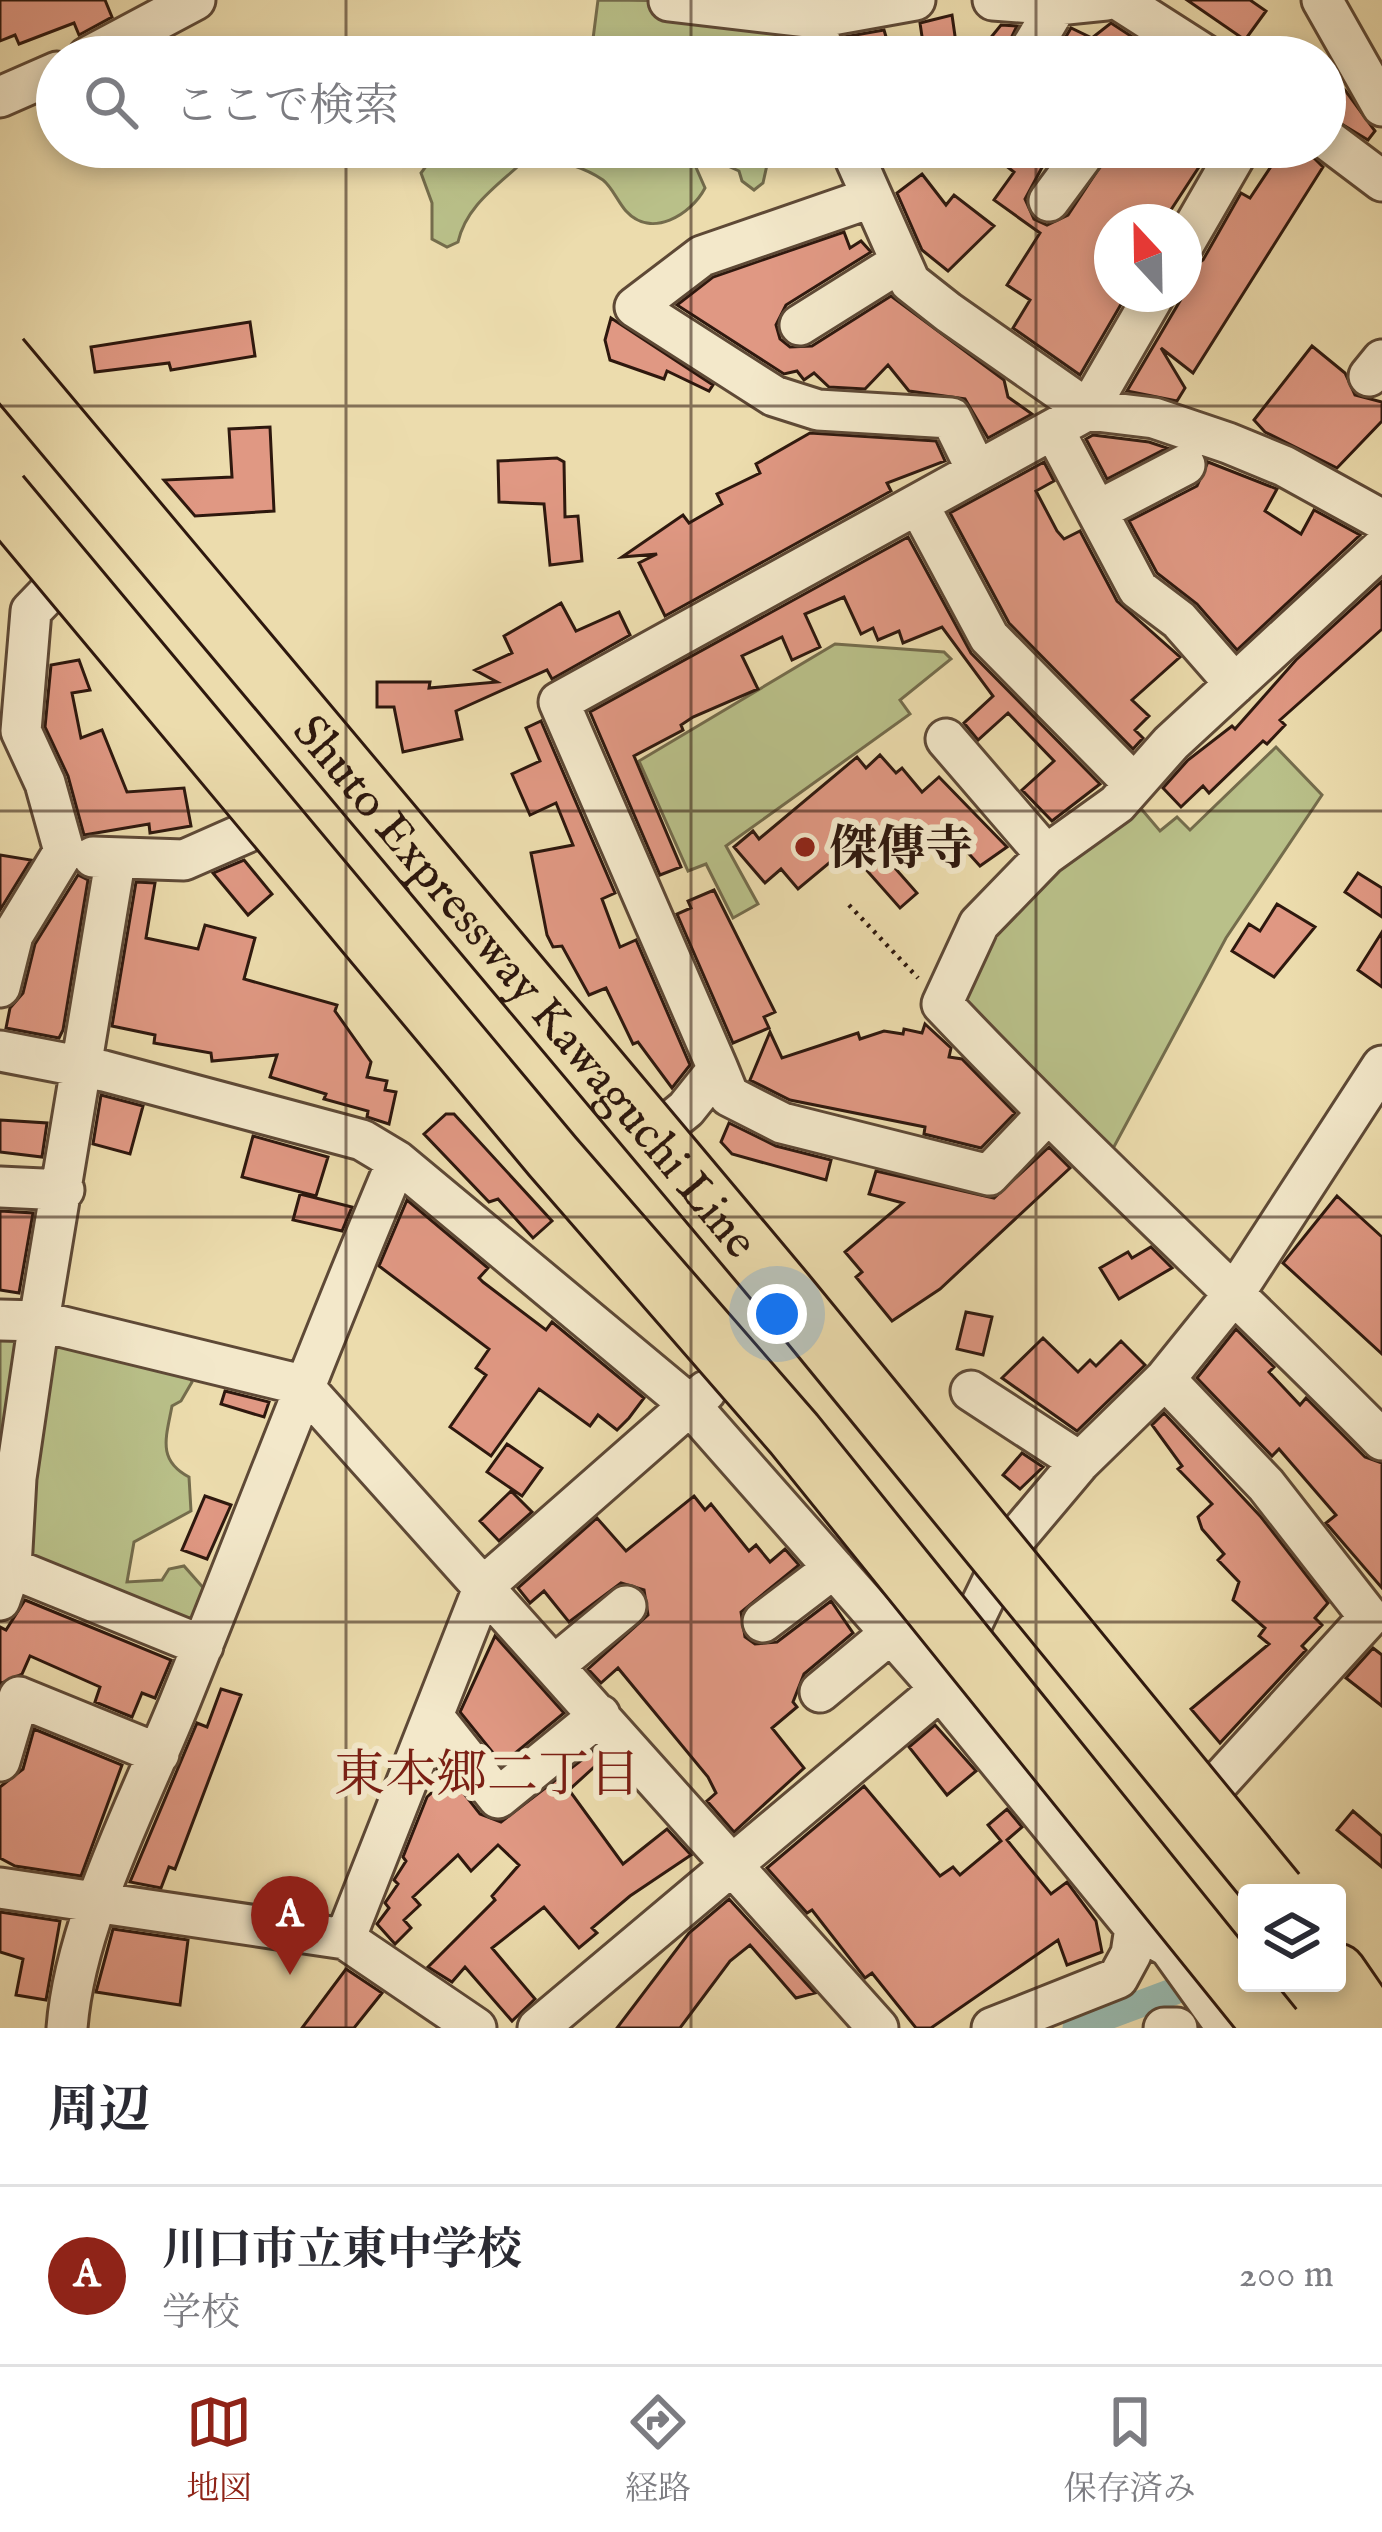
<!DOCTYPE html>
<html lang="ja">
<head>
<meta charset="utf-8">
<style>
  :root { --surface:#fff; --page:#f2f2f3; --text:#2b2b33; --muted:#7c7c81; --line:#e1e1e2; --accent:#8f2418 }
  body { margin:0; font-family:"IM FELL English","Noto Serif JP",serif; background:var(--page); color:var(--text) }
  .controls { position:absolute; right:36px; bottom:36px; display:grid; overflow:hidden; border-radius:12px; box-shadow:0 6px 18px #0003 }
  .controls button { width:108px; height:108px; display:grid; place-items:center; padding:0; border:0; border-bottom:3px solid var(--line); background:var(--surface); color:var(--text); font:60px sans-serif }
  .compass { position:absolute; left:1094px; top:204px; width:108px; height:108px; border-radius:50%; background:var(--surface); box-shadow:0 6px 18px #0003; rotate:338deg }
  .you { position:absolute; left:777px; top:1314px; width:42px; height:42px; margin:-30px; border:9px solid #fff; border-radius:50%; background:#1a73e8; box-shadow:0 0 0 18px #1a73e833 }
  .badge { display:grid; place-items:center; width:78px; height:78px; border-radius:50%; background:var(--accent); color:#fff; font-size:39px; font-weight:700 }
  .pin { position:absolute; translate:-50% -99px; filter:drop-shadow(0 3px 6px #0008) }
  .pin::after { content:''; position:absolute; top:63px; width:42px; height:36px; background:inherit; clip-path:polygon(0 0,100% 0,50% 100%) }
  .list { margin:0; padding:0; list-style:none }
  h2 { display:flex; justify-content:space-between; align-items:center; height:156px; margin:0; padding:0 48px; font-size:51px }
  h2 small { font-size:39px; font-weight:400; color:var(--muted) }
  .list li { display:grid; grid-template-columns:78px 1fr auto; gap:36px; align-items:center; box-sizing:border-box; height:180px; padding:0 48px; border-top:3px solid var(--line) }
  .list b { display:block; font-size:45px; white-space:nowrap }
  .list p { margin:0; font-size:39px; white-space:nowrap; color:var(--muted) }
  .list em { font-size:39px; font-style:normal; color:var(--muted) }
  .icon { flex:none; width:66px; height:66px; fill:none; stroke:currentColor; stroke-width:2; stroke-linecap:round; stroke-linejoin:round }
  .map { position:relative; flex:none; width:1382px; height:2028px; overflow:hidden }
  .search { position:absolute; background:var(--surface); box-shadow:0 6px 18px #0003; left:36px; right:36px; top:36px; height:132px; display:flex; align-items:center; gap:30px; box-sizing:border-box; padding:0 42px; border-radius:66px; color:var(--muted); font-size:45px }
  .sheet { height:336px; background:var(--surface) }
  nav { display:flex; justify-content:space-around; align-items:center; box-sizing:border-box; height:168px; border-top:3px solid var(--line); background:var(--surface); font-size:33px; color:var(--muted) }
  nav a { display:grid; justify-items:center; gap:6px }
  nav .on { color:var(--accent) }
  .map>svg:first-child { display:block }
  .green { fill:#b9c089; stroke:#746c4c; stroke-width:3 }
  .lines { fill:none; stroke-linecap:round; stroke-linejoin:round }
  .canal { stroke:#99baaf; stroke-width:27 }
  .building { fill:#e09883; stroke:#2e180e; stroke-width:3 }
  .minor-casing { stroke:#5e4936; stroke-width:45 }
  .highway-casing { stroke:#2e180e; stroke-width:63 }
  .path { stroke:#2e180e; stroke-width:4.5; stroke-dasharray:3 6; stroke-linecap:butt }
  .minor { stroke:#f3e8ca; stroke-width:39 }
  .highway { stroke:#ecdcad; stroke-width:57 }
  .highway-bridge-casing { stroke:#2e180e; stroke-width:63; stroke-linecap:butt }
  .highway-bridge { stroke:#ecdcad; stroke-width:57 }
  .grid { fill:none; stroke:#2e180e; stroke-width:3; stroke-opacity:0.55 }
  .poi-dot { fill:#8f2418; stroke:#f3e8ca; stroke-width:4.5 }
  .labels { text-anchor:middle; stroke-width:12; stroke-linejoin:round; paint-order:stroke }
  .poi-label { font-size:48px; font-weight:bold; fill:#2e180e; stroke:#f3e8ca; text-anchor:start }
  .street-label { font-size:48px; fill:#2e180e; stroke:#f3e8ca }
  .neighbourhood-label { font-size:51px; fill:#7a1f14; stroke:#f3e8ca }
</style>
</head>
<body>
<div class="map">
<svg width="1382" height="2028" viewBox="0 0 1382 2028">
  <rect width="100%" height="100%" fill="#ecdcad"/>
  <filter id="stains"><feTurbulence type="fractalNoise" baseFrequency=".00167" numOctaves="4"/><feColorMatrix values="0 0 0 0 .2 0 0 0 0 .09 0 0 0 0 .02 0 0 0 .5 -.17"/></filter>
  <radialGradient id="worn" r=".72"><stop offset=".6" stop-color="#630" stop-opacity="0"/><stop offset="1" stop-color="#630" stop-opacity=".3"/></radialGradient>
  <path class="green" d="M 598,0 C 668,0 747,0 806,41 L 784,42 L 743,57 L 547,57 L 593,39 Z
    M 440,147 L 687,147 L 705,188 C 691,215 651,239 626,211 C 618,202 612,187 603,180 C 583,166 552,159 529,156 C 502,183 467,203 458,242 L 447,247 L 432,239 L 432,203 L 421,173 Z
    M 716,147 L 771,147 L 763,183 L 754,190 L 742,181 L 739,171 L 721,163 Z
    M 835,644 L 944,652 L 951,659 L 900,700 L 910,714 L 726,846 L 758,904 L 733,918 L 706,864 L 688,871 L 639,761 Z
    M 1276,747 L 1322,795 L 1226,938 L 1109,1156 L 958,994 L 990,923 L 1132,798 L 1160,831 L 1177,817 L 1190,830 Z
    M 0,1336 L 69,1342 L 188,1369 L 192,1382 L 181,1401 L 172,1406 C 166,1438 157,1460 189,1477 L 191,1511 L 134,1542 L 127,1582 L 162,1580 L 169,1569 L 184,1566 L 207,1592 L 192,1630 L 0,1551 Z"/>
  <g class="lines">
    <path class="canal" d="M 1076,2028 L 1175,1991"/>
  </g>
  <path class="building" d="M 0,0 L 105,0 L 112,17 L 79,35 L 74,23 L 19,44 L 15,35 L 0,41 Z
    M 1187,0 L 1250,0 L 1266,11 L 1245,40 Z
    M 952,15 L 958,57 L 925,57 L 920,23 Z
    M 1111,23 L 1163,57 L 1054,57 L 1071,28 L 1092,38 Z
    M 1001,25 L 1017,26 L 1002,57 L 975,57 Z
    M 884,30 L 892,57 L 847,57 L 844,37 Z
    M 1325,76 L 1345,90 L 1375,131 L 1368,140 L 1325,114 Z
    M 982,147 L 1053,147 L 1025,199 L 1034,219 L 1047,225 L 1068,215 L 1113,147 L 1212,147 L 1163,222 L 1112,222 L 1112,294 L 1127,294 L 1080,375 L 1013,328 L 1030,300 L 1007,285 L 1040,233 L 994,200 L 1014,172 Z
    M 1264,147 L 1303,147 L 1323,167 L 1193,373 L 1161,348 L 1185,388 L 1177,401 L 1127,391 L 1184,294 L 1194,266 L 1203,260 L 1241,193 L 1250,198 L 1274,162 L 1262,154 Z
    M 922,174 L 946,205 L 954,195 L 994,226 L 948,271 L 922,250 L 897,193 Z
    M 844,232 L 850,248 L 861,241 L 871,252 L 786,305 L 776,325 L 780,339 L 790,347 L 812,346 L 891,296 L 1004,380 L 1008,397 L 1032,414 L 988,438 L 965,399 L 909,391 L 888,365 L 865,389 L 829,387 L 814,373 L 804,380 L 797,371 L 784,374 L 677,305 L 713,277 Z
    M 611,318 L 713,385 L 709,391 L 667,371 L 664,379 L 610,360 L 605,340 Z
    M 250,322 L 255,356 L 171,370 L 169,363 L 95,372 L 91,347 Z
    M 1312,346 L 1345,373 L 1355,395 L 1382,402 L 1382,421 L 1337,468 L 1265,432 L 1254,420 Z
    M 270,427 L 274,511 L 195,516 L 164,480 L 232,477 L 229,429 Z
    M 810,433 L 936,441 L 945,461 L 887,483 L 891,491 L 665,616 L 639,563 L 657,554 L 622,557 L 683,515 L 689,523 L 722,504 L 717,494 L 760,473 L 756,464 Z
    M 1093,435 L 1149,442 L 1167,448 L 1107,479 L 1086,439 Z
    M 557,458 L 564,462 L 565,517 L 578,516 L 582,561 L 550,565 L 544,504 L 499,502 L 498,461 Z
    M 1044,462 L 1054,481 L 1036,491 L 1057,531 L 1064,539 L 1080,531 L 1117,601 L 1180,657 L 1132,700 L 1149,716 L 1135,730 L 1143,738 L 1133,749 L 1009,623 L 950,513 Z
    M 1208,462 L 1277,489 L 1265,511 L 1301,534 L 1314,510 L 1360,535 L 1237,650 L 1197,604 L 1157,573 L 1129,521 L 1197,486 Z
    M 908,537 L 971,653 L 1100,784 L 1052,821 L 1022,790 L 1054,761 L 1008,713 L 978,740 L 964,723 L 993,696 L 942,627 L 903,643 L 899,631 L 878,640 L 873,628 L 861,634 L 844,597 L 805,614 L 820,647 L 792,660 L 782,637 L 742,656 L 758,689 L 693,717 L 681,725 L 683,730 L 634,756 L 681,867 L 660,875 L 590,712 Z
    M 1382,581 L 1382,629 L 1280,720 L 1285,725 L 1267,744 L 1263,741 L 1209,793 L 1203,786 L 1181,807 L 1163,788 L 1188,760 L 1232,726 L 1235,729 L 1296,660 Z
    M 561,603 L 576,631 L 619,612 L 630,635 L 552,679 L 547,670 L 456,711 L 462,739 L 403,752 L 394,707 L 377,707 L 377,682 L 430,682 L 429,688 L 497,682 L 475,670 L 512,653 L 504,636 Z
    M 79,660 L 90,690 L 72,693 L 81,738 L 102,730 L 127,792 L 184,788 L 191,826 L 150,833 L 149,824 L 84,835 L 68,776 L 45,727 L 51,665 Z
    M 541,721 L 615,893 L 602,899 L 620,947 L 636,940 L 690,1065 L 672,1088 L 638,1042 L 633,1044 L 606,988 L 589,995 L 562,946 L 553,947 L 547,935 L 531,853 L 573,845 L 556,803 L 530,815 L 512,774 L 540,761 L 526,728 Z
    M 880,755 L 896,773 L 902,768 L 922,792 L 939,777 L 1007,847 L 980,866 L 943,825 L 894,867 L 917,893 L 900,908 L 847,848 L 798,889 L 781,869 L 765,883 L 734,847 L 753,831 L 759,839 L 857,757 L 866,768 Z
    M 0,855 L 31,860 L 0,910 Z
    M 244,860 L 272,894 L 248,915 L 213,873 Z
    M 1358,873 L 1382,888 L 1382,917 L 1345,892 Z
    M 78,875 L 88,880 L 63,1030 L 59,1038 L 6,1028 L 10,1008 L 23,993 L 35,944 Z
    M 136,882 L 155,883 L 146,938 L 198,949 L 205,925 L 255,938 L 244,979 L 337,1005 L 335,1011 L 371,1062 L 367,1077 L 387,1081 L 385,1090 L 396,1092 L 389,1124 L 367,1117 L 368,1111 L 324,1099 L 326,1094 L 270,1077 L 277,1055 L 212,1061 L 211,1053 L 154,1043 L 155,1035 L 112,1026 Z
    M 714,890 L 775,1012 L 764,1017 L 769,1028 L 733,1043 L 677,914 L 691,908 L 688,901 Z
    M 1277,904 L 1315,927 L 1274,977 L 1232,951 L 1249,924 L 1260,931 Z
    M 1382,932 L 1382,987 L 1358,970 Z
    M 925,1024 L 951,1048 L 949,1057 L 962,1059 L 1015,1113 L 981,1148 L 924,1134 L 925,1127 L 790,1100 L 750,1080 L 770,1032 L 782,1058 L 858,1033 L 860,1039 L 884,1031 L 903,1034 L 904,1029 L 922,1033 Z
    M 101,1095 L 143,1106 L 130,1154 L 93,1144 Z
    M 446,1114 L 454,1114 L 552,1221 L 533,1238 L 498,1199 L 489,1202 L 424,1134 Z
    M 0,1120 L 47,1123 L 42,1157 L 0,1152 Z
    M 729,1123 L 776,1146 L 831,1160 L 826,1180 L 732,1154 L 721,1142 Z
    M 253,1136 L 328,1157 L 316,1196 L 242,1177 Z
    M 1049,1147 L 1070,1168 L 940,1289 L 892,1321 L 856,1277 L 862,1272 L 845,1252 L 903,1203 L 869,1194 L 876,1171 L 994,1198 Z
    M 300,1194 L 352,1207 L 342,1231 L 293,1220 Z
    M 1337,1196 L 1382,1237 L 1382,1354 L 1283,1263 Z
    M 407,1200 L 488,1268 L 479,1278 L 483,1282 L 546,1330 L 552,1322 L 644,1398 L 629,1418 L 617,1430 L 598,1415 L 590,1426 L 539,1389 L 491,1456 L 450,1427 L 486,1375 L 476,1368 L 489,1349 L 379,1266 Z
    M 0,1211 L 33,1213 L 19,1293 L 0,1290 Z
    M 1151,1247 L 1172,1268 L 1119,1299 L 1100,1268 L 1128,1252 L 1132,1258 Z
    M 966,1312 L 992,1317 L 983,1355 L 957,1349 Z
    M 1236,1329 L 1274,1367 L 1269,1372 L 1300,1405 L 1306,1398 L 1365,1457 L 1382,1463 L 1382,1588 L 1326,1523 L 1336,1515 L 1279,1449 L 1272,1456 L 1197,1378 Z
    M 1043,1338 L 1078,1372 L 1090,1360 L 1096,1366 L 1121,1341 L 1145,1365 L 1077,1431 L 1002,1378 Z
    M 225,1391 L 269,1402 L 264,1417 L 221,1404 Z
    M 1164,1413 L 1261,1517 L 1328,1603 L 1315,1618 L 1322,1625 L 1302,1646 L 1306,1650 L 1220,1743 L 1191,1709 L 1269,1644 L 1259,1636 L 1265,1628 L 1233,1600 L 1239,1582 L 1218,1560 L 1224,1554 L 1202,1529 L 1198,1517 L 1212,1504 L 1178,1469 L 1182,1466 L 1152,1425 Z
    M 507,1444 L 542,1468 L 522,1496 L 487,1472 Z
    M 1022,1453 L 1043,1467 L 1020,1489 L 1003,1475 Z
    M 511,1491 L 532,1512 L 499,1541 L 480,1521 Z
    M 205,1496 L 231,1505 L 207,1559 L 182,1550 Z
    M 694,1496 L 705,1510 L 711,1504 L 749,1551 L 756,1545 L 770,1562 L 785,1549 L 799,1565 L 741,1612 L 745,1637 L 755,1644 L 777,1642 L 831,1601 L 853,1633 L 804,1674 L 793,1702 L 797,1707 L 772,1728 L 804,1768 L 734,1832 L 707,1801 L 716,1793 L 708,1777 L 618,1668 L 601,1683 L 588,1669 L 648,1615 L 644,1590 L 621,1583 L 569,1622 L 544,1591 L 530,1603 L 518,1588 L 597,1518 L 626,1551 Z
    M 25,1600 L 171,1660 L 155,1698 L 142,1693 L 132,1717 L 95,1702 L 100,1687 L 30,1656 L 22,1674 L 0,1684 L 0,1627 L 6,1630 Z
    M 495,1636 L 564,1713 L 502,1764 L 460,1712 Z
    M 1373,1648 L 1382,1655 L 1382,1706 L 1346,1678 Z
    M 221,1689 L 241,1695 L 175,1869 L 169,1867 L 161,1888 L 130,1882 L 197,1723 L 207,1727 Z
    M 935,1725 L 976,1771 L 947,1795 L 909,1747 Z
    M 34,1729 L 122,1765 L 81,1876 L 15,1866 L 0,1858 L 0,1787 L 23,1769 Z
    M 596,1749 L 604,1758 L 569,1790 L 623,1864 L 667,1829 L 691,1855 L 630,1896 L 592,1928 L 597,1933 L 579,1948 L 544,1907 L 492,1948 L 535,1999 L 512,2021 L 465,1967 L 452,1982 L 428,1967 L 495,1900 L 492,1896 L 519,1865 L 498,1845 L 471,1871 L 458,1855 L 413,1897 L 420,1905 L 404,1920 L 411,1928 L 395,1944 L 377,1924 L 389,1908 L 385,1903 L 398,1884 L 394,1880 L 406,1861 L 403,1857 L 427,1797 L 443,1782 L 436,1773 L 440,1763 L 480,1814 L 501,1822 Z
    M 864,1786 L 940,1876 L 953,1867 L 960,1875 L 1001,1841 L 988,1825 L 1007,1809 L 1022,1827 L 1007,1840 L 1051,1894 L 1067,1882 L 1096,1921 L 1102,1952 L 1067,1965 L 1058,1940 L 931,2028 L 916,2028 L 872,1973 L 865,1978 L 812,1910 L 807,1913 L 767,1868 Z
    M 1353,1811 L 1382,1836 L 1382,1867 L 1337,1830 Z
    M 729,1899 L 815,1993 L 796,1998 L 750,1945 L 730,1961 L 680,2028 L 617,2028 L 689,1933 Z
    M 0,1912 L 60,1921 L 46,2000 L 16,1995 L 23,1959 L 0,1952 Z
    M 113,1929 L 188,1940 L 180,2005 L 96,1992 Z
    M 346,1969 L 382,1993 L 354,2028 L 302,2028 Z"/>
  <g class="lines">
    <g class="minor-casing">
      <path id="minor" d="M 810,0 L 824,57
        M 993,0 L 1057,5 L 1106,0
        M 1119,0 L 1208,57
        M 1322,0 L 1382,106
        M 669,1 L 815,18 L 915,0
        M 88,57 L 195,0
        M 1026,57 L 1057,5
        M 0,97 L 57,72
        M 1325,138 L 1382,181
        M 850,147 L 910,282 L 948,312 L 1088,410 L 1154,418 L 1228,443 L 1284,466 L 1382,520
        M 870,198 L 702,256 L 635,307 L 774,396 L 818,410 L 951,418 L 977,471
        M 1049,201 L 1089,147
        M 1184,244 L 1240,147
        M 800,325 L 899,263
        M 1369,376 L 1382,360
        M 1055,432 L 1138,589 L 1179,620 L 1235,684
        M 918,504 L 989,637 L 1134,784
        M 1097,511 L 1185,465
        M 1382,548 L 1171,743 L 1117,804 L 1046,855 L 979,924 L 942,1004 C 1084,1154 1237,1293 1382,1440
        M 946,739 L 1046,855
        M 93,857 L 184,860 L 266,824
        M 0,987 L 13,935 L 64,851 L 45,783 L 21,731 L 31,611 L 58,583
        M 0,1051 L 104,1071 L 362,1140 L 397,1161 L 690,1405 L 935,1683 L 1135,1928 L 1169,1947 L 1227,2028
        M 718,1069 L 559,702 L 1088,410 L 1155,294
        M 659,1131 L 686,1109 L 718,1069 L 729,1096 L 782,1123 L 989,1175 L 1047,1114
        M 0,1187 L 64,1190
        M 0,1320 L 39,1321 L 302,1385 L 878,2028
        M 1165,1379 L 1266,1485 L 1369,1617 L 1208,1794
        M 971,1391 L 1080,1462
        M 0,1569 L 11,1568 L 203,1646
        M 0,1600 L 11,1568 L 16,1478 L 39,1321 L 115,862
        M 763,1622 L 834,1568
        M 556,1664 L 626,1606
        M 820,1692 L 891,1633
        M 433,1716 L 498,1798 L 600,1715
        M 0,1761 L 19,1697 L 159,1754
        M 0,1888 L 345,1939 L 476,2028
        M 345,1939 L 484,1586 L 706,1391
        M 67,2028 C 75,1920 143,1795 183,1694 C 255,1516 322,1338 397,1161
        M 538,2028 L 940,1690 L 1010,1545 L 1080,1462 L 1165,1379 L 1236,1291 L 1382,1066
        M 992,2028 L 1118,1978 L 1131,1954 L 1135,1928
        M 1164,2028 L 1177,2028"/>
    </g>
    <g class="highway-casing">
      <path id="highway" d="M 1337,1973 L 1375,2028
        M 1279,1983 L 1315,2028"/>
    </g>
    <path class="path" d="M 849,905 L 918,978"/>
    <use href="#minor" class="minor"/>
    <use href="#highway" class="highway"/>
    <g class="highway-bridge-casing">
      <g id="highway-bridge">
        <path id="s1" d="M 0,358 L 785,1293 L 1276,1893"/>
        <path d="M 0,495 L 553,1157 L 794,1434 L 1273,2028"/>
      </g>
    </g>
    <use href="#highway-bridge" class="highway-bridge"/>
  </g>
  <path class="grid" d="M 346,0 L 346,57M 691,0 L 691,57M 1036,0 L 1036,57M 346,147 L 346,2028M 691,147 L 691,2028M 1036,147 L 1036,2028M 0,406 L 1382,406M 0,811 L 1382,811M 0,1217 L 1382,1217M 0,1622 L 1382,1622"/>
  <circle class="poi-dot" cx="805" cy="847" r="12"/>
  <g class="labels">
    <g class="poi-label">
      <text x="829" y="864">傑傳寺</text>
    </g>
    <g class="street-label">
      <text dy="17" stroke="none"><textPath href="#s1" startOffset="819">Shuto Expressway Kawaguchi Line</textPath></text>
    </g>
    <g class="neighbourhood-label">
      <text x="487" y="1791">東本郷二丁目</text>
    </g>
  </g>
  <rect width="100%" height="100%" filter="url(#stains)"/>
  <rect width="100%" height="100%" fill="url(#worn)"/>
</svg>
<div class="controls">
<button><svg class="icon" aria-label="layers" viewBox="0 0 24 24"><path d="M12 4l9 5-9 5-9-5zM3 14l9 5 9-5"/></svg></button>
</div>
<svg class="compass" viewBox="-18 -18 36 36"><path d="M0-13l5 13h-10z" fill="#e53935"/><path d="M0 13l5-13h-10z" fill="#7c7c81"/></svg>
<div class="you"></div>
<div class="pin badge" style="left:290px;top:1975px">A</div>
<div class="search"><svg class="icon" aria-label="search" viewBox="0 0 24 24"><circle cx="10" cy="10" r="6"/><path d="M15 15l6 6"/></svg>ここで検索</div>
</div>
<section class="sheet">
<h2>周辺<small></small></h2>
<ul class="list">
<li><span class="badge">A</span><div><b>川口市立東中学校</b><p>学校</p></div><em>200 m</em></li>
</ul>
</section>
<nav>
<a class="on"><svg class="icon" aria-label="map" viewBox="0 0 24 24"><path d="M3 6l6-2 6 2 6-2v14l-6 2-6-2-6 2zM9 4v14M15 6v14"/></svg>地図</a>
<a><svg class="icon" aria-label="directions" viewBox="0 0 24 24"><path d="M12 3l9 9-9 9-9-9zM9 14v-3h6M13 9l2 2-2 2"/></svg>経路</a>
<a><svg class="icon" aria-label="saved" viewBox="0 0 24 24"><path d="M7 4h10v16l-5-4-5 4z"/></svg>保存済み</a>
</nav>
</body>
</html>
